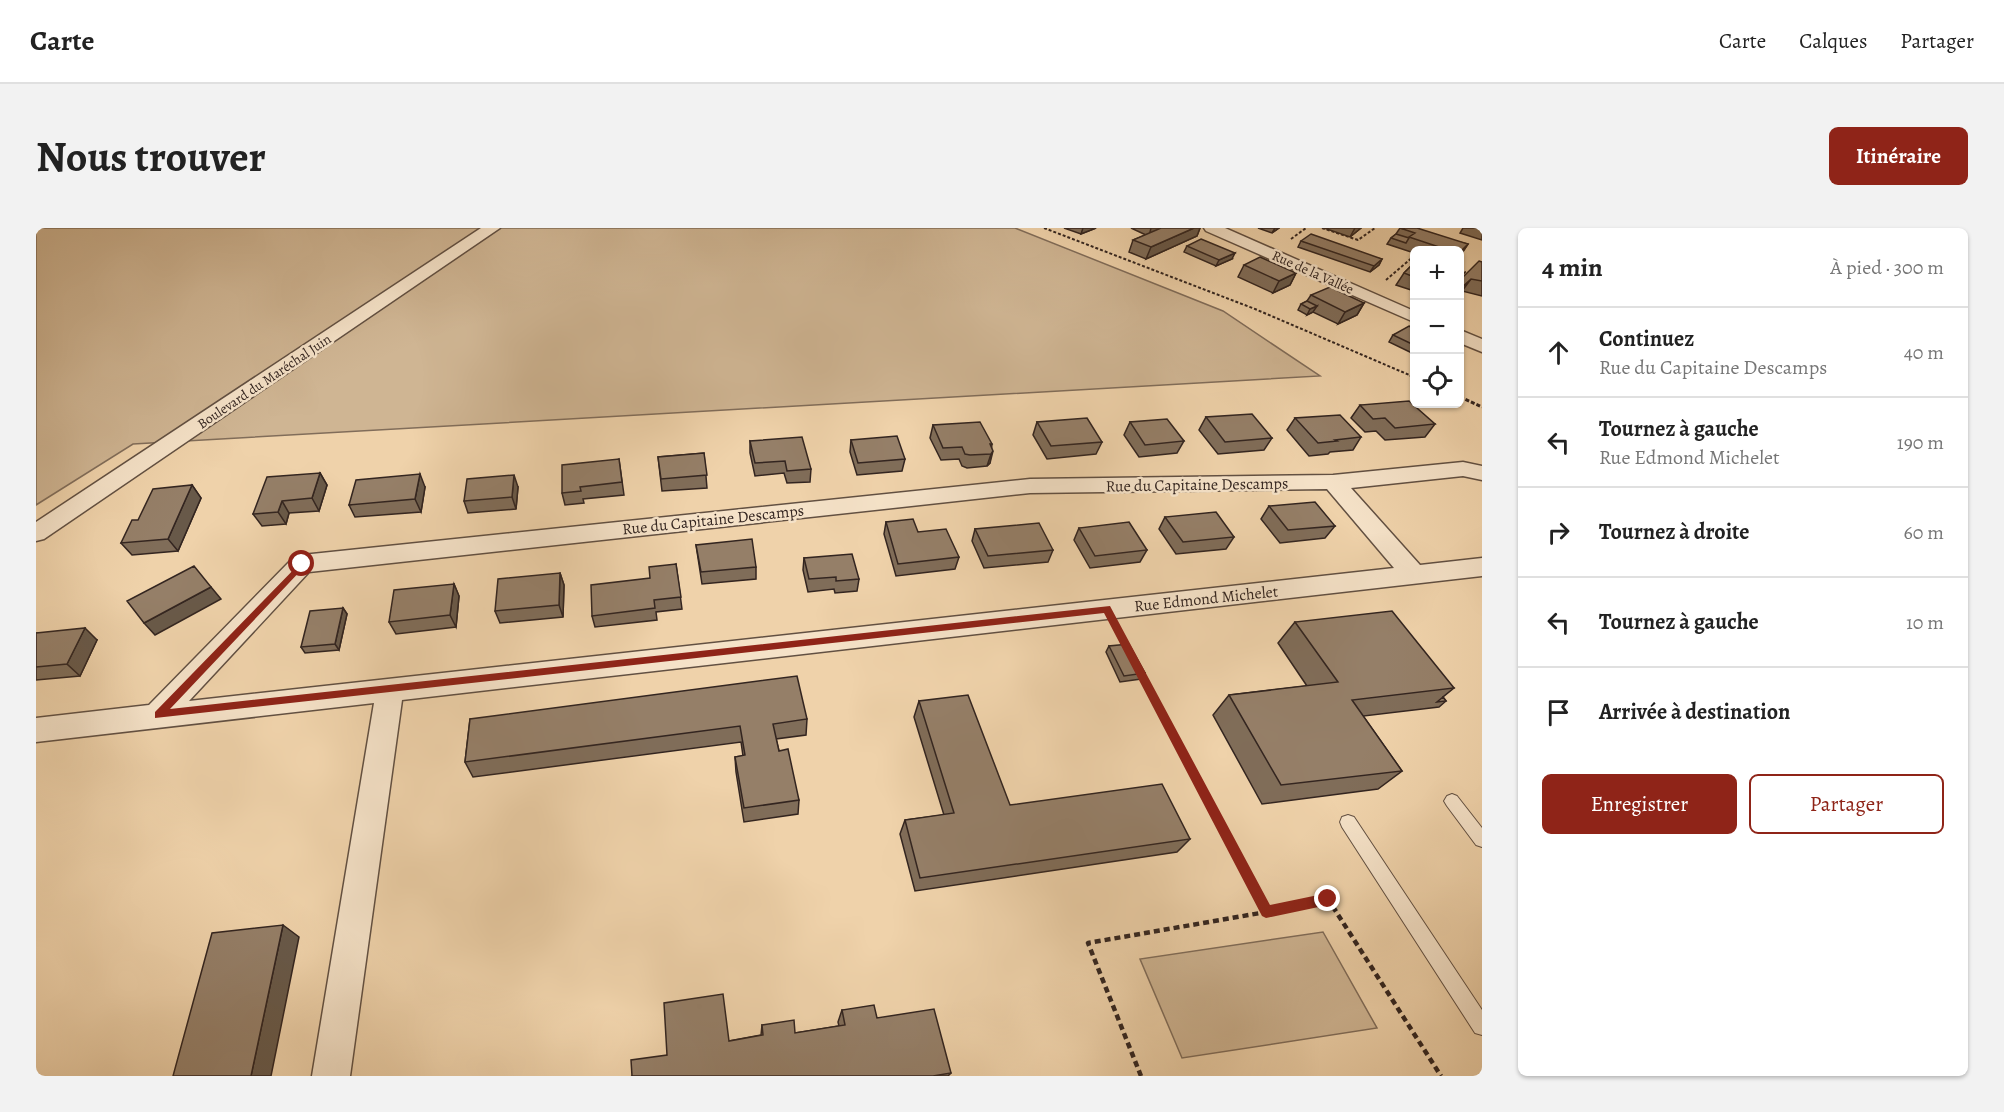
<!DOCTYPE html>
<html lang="fr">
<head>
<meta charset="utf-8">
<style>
  :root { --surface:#fff; --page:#f2f2f2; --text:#222; --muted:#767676; --line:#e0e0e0; --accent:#8f2418 }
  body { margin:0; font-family:Alegreya,serif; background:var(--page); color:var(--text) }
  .controls { position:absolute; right:18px; top:18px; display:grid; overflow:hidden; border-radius:9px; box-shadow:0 2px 4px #0004 }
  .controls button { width:54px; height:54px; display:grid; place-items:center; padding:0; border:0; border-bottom:2px solid var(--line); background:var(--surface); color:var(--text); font:30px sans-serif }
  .stop { position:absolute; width:18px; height:18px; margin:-14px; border:4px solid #8f2418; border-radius:50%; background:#fff }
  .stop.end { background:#8f2418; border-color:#fff; box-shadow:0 2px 6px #0008 }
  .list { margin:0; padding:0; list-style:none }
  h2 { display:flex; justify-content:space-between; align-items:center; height:78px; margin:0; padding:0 24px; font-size:26px }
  h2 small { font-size:20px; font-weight:400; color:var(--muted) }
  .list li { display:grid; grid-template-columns:39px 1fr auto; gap:18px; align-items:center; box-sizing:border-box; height:90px; padding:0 24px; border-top:2px solid var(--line) }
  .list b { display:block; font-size:22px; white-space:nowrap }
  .list p { margin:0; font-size:20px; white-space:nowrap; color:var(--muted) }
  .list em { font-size:20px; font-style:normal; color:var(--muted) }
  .actions { display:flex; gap:12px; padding:18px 24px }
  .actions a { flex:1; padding:14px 0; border:2px solid var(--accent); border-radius:9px; text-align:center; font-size:21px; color:var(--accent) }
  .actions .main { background:var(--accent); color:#fff }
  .icon { flex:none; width:33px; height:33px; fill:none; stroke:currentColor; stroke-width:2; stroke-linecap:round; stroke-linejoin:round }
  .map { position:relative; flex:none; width:1446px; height:848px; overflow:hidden; border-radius:9px }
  header { display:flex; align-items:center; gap:36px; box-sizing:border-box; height:84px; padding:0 30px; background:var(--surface); border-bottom:2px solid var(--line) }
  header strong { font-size:28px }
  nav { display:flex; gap:33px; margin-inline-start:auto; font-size:21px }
  .intro { display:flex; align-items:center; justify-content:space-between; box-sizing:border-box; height:144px; padding:0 36px }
  h1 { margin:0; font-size:42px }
  .button { padding:15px 27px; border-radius:9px; background:var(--accent); color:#fff; font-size:21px; font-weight:700 }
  main { display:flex; gap:36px; padding:0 36px }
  aside { flex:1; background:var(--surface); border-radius:9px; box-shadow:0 2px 4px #0004 }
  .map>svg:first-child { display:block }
  .green { fill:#cfb593; stroke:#816d5a; stroke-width:1.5 }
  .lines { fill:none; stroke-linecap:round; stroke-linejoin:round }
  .lane-casing { stroke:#625042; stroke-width:2 }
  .street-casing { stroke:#625042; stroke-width:3 }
  .path-far3 { stroke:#332520; stroke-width:2; stroke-dasharray:3 2; stroke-linecap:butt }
  .path-far2 { stroke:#332520; stroke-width:3; stroke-dasharray:4 2; stroke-linecap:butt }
  .path-far1 { stroke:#332520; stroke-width:4; stroke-dasharray:4.5 3; stroke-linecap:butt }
  .path { stroke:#332520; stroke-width:4.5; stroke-dasharray:6 4; stroke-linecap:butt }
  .lane { fill:#f5e2c8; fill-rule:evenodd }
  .street { fill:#f5e2c8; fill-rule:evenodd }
  .wall { fill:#806d59; stroke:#332520; stroke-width:1.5 }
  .shaded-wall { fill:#685949; stroke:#332520; stroke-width:1.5 }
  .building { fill:#957f68; stroke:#332520; stroke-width:1.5 }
  .route { fill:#8f2418 }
  .labels { text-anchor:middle; stroke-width:5; stroke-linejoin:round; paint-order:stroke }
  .far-street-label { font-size:14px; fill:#332520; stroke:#f5e2c8 }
  .street-label { font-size:16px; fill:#332520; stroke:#f5e2c8 }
</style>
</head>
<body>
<header>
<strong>Carte</strong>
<nav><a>Carte</a><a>Calques</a><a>Partager</a></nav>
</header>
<div class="intro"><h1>Nous trouver</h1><a class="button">Itinéraire</a></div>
<main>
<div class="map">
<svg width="1446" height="848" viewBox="0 0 1446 848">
  <rect width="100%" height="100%" fill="#efd2aa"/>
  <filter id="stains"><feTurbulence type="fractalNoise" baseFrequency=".00333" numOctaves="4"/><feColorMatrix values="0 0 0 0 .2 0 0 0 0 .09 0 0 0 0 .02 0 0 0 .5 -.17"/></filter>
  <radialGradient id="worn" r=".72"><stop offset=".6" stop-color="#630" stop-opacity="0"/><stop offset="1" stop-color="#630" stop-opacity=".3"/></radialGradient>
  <path class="green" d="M 0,0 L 979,0 L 1187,83 L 1284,148 L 97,216 L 0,277 Z
    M 1287,704 L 1341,800 L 1146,830 L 1104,731 Z"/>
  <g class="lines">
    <g class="lane-casing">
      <path id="lane" d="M 1416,566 L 1421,568 L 1446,600 L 1446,619 L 1440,617 L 1411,578 L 1408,573 L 1411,568 Z
        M 1312,587 L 1318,589 L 1446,782 L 1446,807 L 1439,805 L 1306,599 L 1304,594 L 1306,589 Z"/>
    </g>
    <g class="street-casing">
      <path id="street" d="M 445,0 L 464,0 L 8,311 L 0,313 L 0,294 Z
        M 1168,0 L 1189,0 L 1378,83 L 1378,94 L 1170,3 Z
        M 1424,102 L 1446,111 L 1446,124 L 1424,115 Z
        M 1427,234 L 1446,238 L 1446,252 L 1427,248 L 1315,260 L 1384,337 L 1446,330 L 1446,348 L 366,472 L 314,848 L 276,848 L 338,475 L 0,514 L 0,490 L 113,477 L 257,330 L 266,327 L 994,251 L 1297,247 ZM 1291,261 L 1358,340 L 153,473 L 273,344 L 994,265 Z"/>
    </g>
    <path class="path-far3" d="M 1008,0 L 1219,81 L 1378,149
      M 1286,0 L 1322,12 L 1339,0
      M 1255,11 L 1270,0
      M 1424,43 L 1429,44 L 1424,49
      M 1350,52 L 1378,28"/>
    <path class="path-far2" d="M 1374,147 L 1378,149
      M 1424,169 L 1446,179"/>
    <path class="path-far1" d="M 1084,405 L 1091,420
      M 1105,445 L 1167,563"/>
    <path class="path" d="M 1166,562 L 1230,684 L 1292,671 L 1405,848
      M 1105,848 L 1052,715 L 1230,684"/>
    <use href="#lane" class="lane"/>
    <use href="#street" class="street"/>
  </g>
  <path class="wall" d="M 1028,0 L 1060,0 L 1045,6 Z
    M 1095,0 L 1164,0 L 1161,8 L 1110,31 L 1093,24 L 1097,12 L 1110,7 Z
    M 1222,0 L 1243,0 L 1236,5 Z
    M 1288,0 L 1325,0 L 1314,9 Z
    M 1364,0 L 1432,16 L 1424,28 L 1424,22 L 1378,22 L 1378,25 L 1351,16 L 1355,10 L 1360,6 Z
    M 1427,0 L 1446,0 L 1446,12 L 1424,5 Z
    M 1265,13 L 1346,31 L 1343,37 L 1334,44 L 1262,19 Z
    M 1151,18 L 1196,31 L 1180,38 L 1148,24 Z
    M 1446,34 L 1446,68 L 1426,63 L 1425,51 Z
    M 1378,35 L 1378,63 L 1360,57 L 1368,45 Z
    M 1208,37 L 1260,45 L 1254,57 L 1237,65 L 1202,49 Z
    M 1275,67 L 1328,75 L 1321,87 L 1302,96 L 1277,84 L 1271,87 L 1262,82 L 1265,76 L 1271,73 Z
    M 1378,101 L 1378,126 L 1353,114 L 1357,107 Z
    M 1324,177 L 1399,196 L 1389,209 L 1349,212 L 1340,203 L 1329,204 L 1315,190 Z
    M 1170,189 L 1236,210 L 1228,222 L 1182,226 L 1163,202 Z
    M 1259,190 L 1325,209 L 1317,222 L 1294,224 L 1292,226 L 1273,228 L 1251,202 Z
    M 1001,194 L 1066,214 L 1060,226 L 1011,231 L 997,207 Z
    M 1094,194 L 1148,213 L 1141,225 L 1103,229 L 1088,207 Z
    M 897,197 L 956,216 L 954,235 L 951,238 L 931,240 L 926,238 L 923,231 L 905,232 L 894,210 Z
    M 815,212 L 869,231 L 866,243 L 821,247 L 814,224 Z
    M 714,213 L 775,241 L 774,254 L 751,255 L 748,245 L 719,248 L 714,225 Z
    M 668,225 L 671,260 L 626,263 L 622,229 Z
    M 583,231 L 588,267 L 547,271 L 548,275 L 529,277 L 526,265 Z
    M 284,245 L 291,257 L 283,283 L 253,285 L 250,296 L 226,298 L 217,286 Z
    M 156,257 L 165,270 L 142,323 L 96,327 L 85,315 Z
    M 389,259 L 385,284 L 319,289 L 313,277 Z
    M 482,259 L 480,281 L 432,285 L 428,273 Z
    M 1233,278 L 1299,298 L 1289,310 L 1244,315 L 1225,291 Z
    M 1129,289 L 1198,309 L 1190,321 L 1140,326 L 1123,301 Z
    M 850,294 L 882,304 L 923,329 L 919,341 L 860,348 L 848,306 Z
    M 1043,300 L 1111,322 L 1104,334 L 1054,340 L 1038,312 Z
    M 939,301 L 1017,322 L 1012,334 L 948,340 L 936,313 Z
    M 660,317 L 720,339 L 720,351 L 666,356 Z
    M 768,330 L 823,351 L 821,363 L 799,365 L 798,361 L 772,364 L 767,342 Z
    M 640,336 L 646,381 L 620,384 L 621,392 L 559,399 L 556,388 L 614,350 Z
    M 524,345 L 528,357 L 527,389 L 464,395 L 459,383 Z
    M 418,356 L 423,368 L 420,399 L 360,406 L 353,394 Z
    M 307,380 L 311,386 L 303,422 L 269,425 L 265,419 Z
    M 1259,394 L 1418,460 L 1407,469 L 1410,473 L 1403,479 L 1327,488 L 1366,543 L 1342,561 L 1226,576 L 1177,487 L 1193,467 L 1271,458 L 1242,415 Z
    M 0,405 L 61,412 L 44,448 L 0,452 Z
    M 1073,418 L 1109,445 L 1105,451 L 1084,454 L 1070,424 Z
    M 883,473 L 974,577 L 1154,611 L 1141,624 L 879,663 L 864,606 L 869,592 L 908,587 L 878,489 Z
    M 434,491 L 771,491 L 770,507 L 740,511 L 743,523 L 763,572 L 762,586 L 708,594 L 700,544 L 699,529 L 707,528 L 705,514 L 437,549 L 429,534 Z
    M 806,782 L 841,790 L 915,845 L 912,848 L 596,848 L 631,827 L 693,813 L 725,807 L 726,797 L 759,805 L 803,798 L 802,794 Z"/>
  <path class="shaded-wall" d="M 1047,0 L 1060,0 L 1045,6 Z
    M 1115,0 L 1129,0 L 1113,8 Z
    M 1158,0 L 1164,0 L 1161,8 L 1110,31 L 1115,19 Z
    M 1239,0 L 1243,0 L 1236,5 Z
    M 1319,0 L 1325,0 L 1314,9 Z
    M 1432,16 L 1424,28 L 1424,24 Z
    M 1199,25 L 1196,31 L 1180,38 L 1183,32 Z
    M 1346,31 L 1343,37 L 1334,44 L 1338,38 Z
    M 1260,45 L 1254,57 L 1237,65 L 1243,53 Z
    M 1435,51 L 1426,63 L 1424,65 L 1424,61 Z
    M 1328,75 L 1321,87 L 1302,96 L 1309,84 Z
    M 1281,78 L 1277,84 L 1271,87 L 1274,81 Z
    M 957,223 L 954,235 L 951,238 L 955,226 Z
    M 284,245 L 291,257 L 283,283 L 276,270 Z
    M 384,246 L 389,259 L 385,284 L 379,271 Z
    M 478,247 L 482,259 L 480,281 L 476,269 Z
    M 156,257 L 165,270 L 142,323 L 132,311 Z
    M 246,273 L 253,285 L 250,296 L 242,284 Z
    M 524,345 L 528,357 L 527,389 L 523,377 Z
    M 418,356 L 423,368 L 420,399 L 414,387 Z
    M 175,359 L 185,371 L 119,407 L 108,395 Z
    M 307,380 L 311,386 L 303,422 L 299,416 Z
    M 49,400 L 61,412 L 44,448 L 31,436 Z
    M 247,697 L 263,709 L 235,848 L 215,848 Z"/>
  <path class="building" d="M 1125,0 L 1158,0 L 1115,19 L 1097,12 Z
    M 1364,0 L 1381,0 L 1432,16 L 1424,24 L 1424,22 L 1412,22 L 1373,9 L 1379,5 Z
    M 1275,6 L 1346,31 L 1338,38 L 1265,13 Z
    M 1360,6 L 1373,10 L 1370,15 L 1355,10 Z
    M 1165,11 L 1199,25 L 1183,32 L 1151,18 Z
    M 1224,29 L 1260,45 L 1243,53 L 1208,37 Z
    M 1443,33 L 1446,34 L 1446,53 L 1435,51 L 1424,61 L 1424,50 L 1425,51 Z
    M 1378,35 L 1378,49 L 1368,45 Z
    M 1294,59 L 1328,75 L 1309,84 L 1275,67 Z
    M 1271,73 L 1281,78 L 1274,81 L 1265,76 Z
    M 1373,98 L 1378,101 L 1378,117 L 1357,107 Z
    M 1373,173 L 1399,196 L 1359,200 L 1349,190 L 1337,191 L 1324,177 Z
    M 1216,186 L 1236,210 L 1189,214 L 1170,189 Z
    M 1304,187 L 1325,209 L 1299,212 L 1301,213 L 1282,215 L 1259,190 Z
    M 1051,190 L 1066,214 L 1015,218 L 1001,194 Z
    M 1131,191 L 1148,213 L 1109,217 L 1094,194 Z
    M 944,194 L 956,216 L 954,216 L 957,223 L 955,226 L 934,227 L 929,226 L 926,219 L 907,220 L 897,197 Z
    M 861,208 L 869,231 L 822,235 L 815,212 Z
    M 766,209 L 775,241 L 751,243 L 749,233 L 719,235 L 714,213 Z
    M 668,225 L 671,247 L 625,251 L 622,229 Z
    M 583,231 L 586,254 L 544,259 L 545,263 L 526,265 L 526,237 Z
    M 284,245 L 276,270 L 246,273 L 242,284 L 217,286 L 231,249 Z
    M 384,246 L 379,271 L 313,277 L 320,252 Z
    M 478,247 L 476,269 L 428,273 L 431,251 Z
    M 156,257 L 132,311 L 85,315 L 96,292 L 102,292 L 117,261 Z
    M 1279,274 L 1299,298 L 1252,302 L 1233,278 Z
    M 1180,284 L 1198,309 L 1147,314 L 1129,289 Z
    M 877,291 L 882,304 L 910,301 L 923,329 L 862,336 L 850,294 Z
    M 1093,294 L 1111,322 L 1059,328 L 1043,300 Z
    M 1003,295 L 1017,322 L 952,328 L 939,301 Z
    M 716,311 L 720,339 L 665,344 L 660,317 Z
    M 816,326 L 823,351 L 800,353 L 800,349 L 773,351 L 768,330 Z
    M 640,336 L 645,369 L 618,372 L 619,380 L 556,388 L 555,357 L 614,350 L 613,339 Z
    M 158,338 L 175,359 L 108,395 L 91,373 Z
    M 524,345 L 523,377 L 459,383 L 462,351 Z
    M 418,356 L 414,387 L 353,394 L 358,362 Z
    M 307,380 L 299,416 L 265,419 L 274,383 Z
    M 1356,383 L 1418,460 L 1316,472 L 1366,543 L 1245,557 L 1193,467 L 1302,454 L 1259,394 Z
    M 49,400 L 31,436 L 0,439 L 0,405 Z
    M 1093,416 L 1109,445 L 1088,448 L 1073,418 Z
    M 761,448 L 771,491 L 737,496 L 743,523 L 752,521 L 763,572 L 708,580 L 699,529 L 709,527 L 704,498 L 429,534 L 434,491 Z
    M 932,467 L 974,577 L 1126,556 L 1154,611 L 884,650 L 869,592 L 918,585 L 883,473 Z
    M 1407,469 L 1410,473 L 1401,474 Z
    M 247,697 L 215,848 L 137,848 L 176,705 Z
    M 687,766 L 693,813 L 727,807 L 726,797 L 758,792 L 759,805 L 809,797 L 806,782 L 838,777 L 841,790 L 898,781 L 915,845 L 897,848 L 596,848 L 595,832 L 631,827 L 628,775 Z"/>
  <path class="route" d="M 266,333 L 270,336 L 269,338 L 134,481 L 1074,378 L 1234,677 L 1292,665 L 1298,671 L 1292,677 L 1230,690 L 1226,688 L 1068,385 L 119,490 L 119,484 Z"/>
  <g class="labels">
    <g class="far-street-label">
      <text transform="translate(1277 44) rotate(24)" y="5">Rue de la Vallée</text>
      <text transform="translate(228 153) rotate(-34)" y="5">Boulevard du Maréchal Juin</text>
    </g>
    <g class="street-label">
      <text transform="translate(1161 256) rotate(-1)" y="6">Rue du Capitaine Descamps</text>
      <text transform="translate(677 291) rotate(-6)" y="6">Rue du Capitaine Descamps</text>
      <text transform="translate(1170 370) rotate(-6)" y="6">Rue Edmond Michelet</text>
    </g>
  </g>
  <rect width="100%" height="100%" filter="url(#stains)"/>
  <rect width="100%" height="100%" fill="url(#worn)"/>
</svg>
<div class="controls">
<button>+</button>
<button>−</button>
<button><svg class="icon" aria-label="locate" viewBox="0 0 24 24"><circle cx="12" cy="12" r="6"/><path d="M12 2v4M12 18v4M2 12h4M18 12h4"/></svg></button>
</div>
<div class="stop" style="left:266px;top:336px"></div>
<div class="stop end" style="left:1292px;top:671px"></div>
</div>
<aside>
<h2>4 min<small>À pied · 300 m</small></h2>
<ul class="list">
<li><svg class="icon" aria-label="ahead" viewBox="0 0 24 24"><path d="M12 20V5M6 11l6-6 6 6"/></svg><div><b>Continuez</b><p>Rue du Capitaine Descamps</p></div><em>40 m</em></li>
<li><svg class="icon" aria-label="left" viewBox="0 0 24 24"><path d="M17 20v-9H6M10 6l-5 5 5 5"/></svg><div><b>Tournez à gauche</b><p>Rue Edmond Michelet</p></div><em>190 m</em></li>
<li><svg class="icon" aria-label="right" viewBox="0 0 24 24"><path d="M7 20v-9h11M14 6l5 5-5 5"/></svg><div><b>Tournez à droite</b></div><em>60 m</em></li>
<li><svg class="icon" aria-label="left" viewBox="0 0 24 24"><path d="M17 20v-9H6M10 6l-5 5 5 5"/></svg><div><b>Tournez à gauche</b></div><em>10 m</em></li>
<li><svg class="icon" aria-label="arrive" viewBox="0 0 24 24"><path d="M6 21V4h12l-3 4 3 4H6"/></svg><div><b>Arrivée à destination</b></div></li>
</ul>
<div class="actions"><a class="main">Enregistrer</a><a>Partager</a></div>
</aside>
</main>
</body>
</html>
